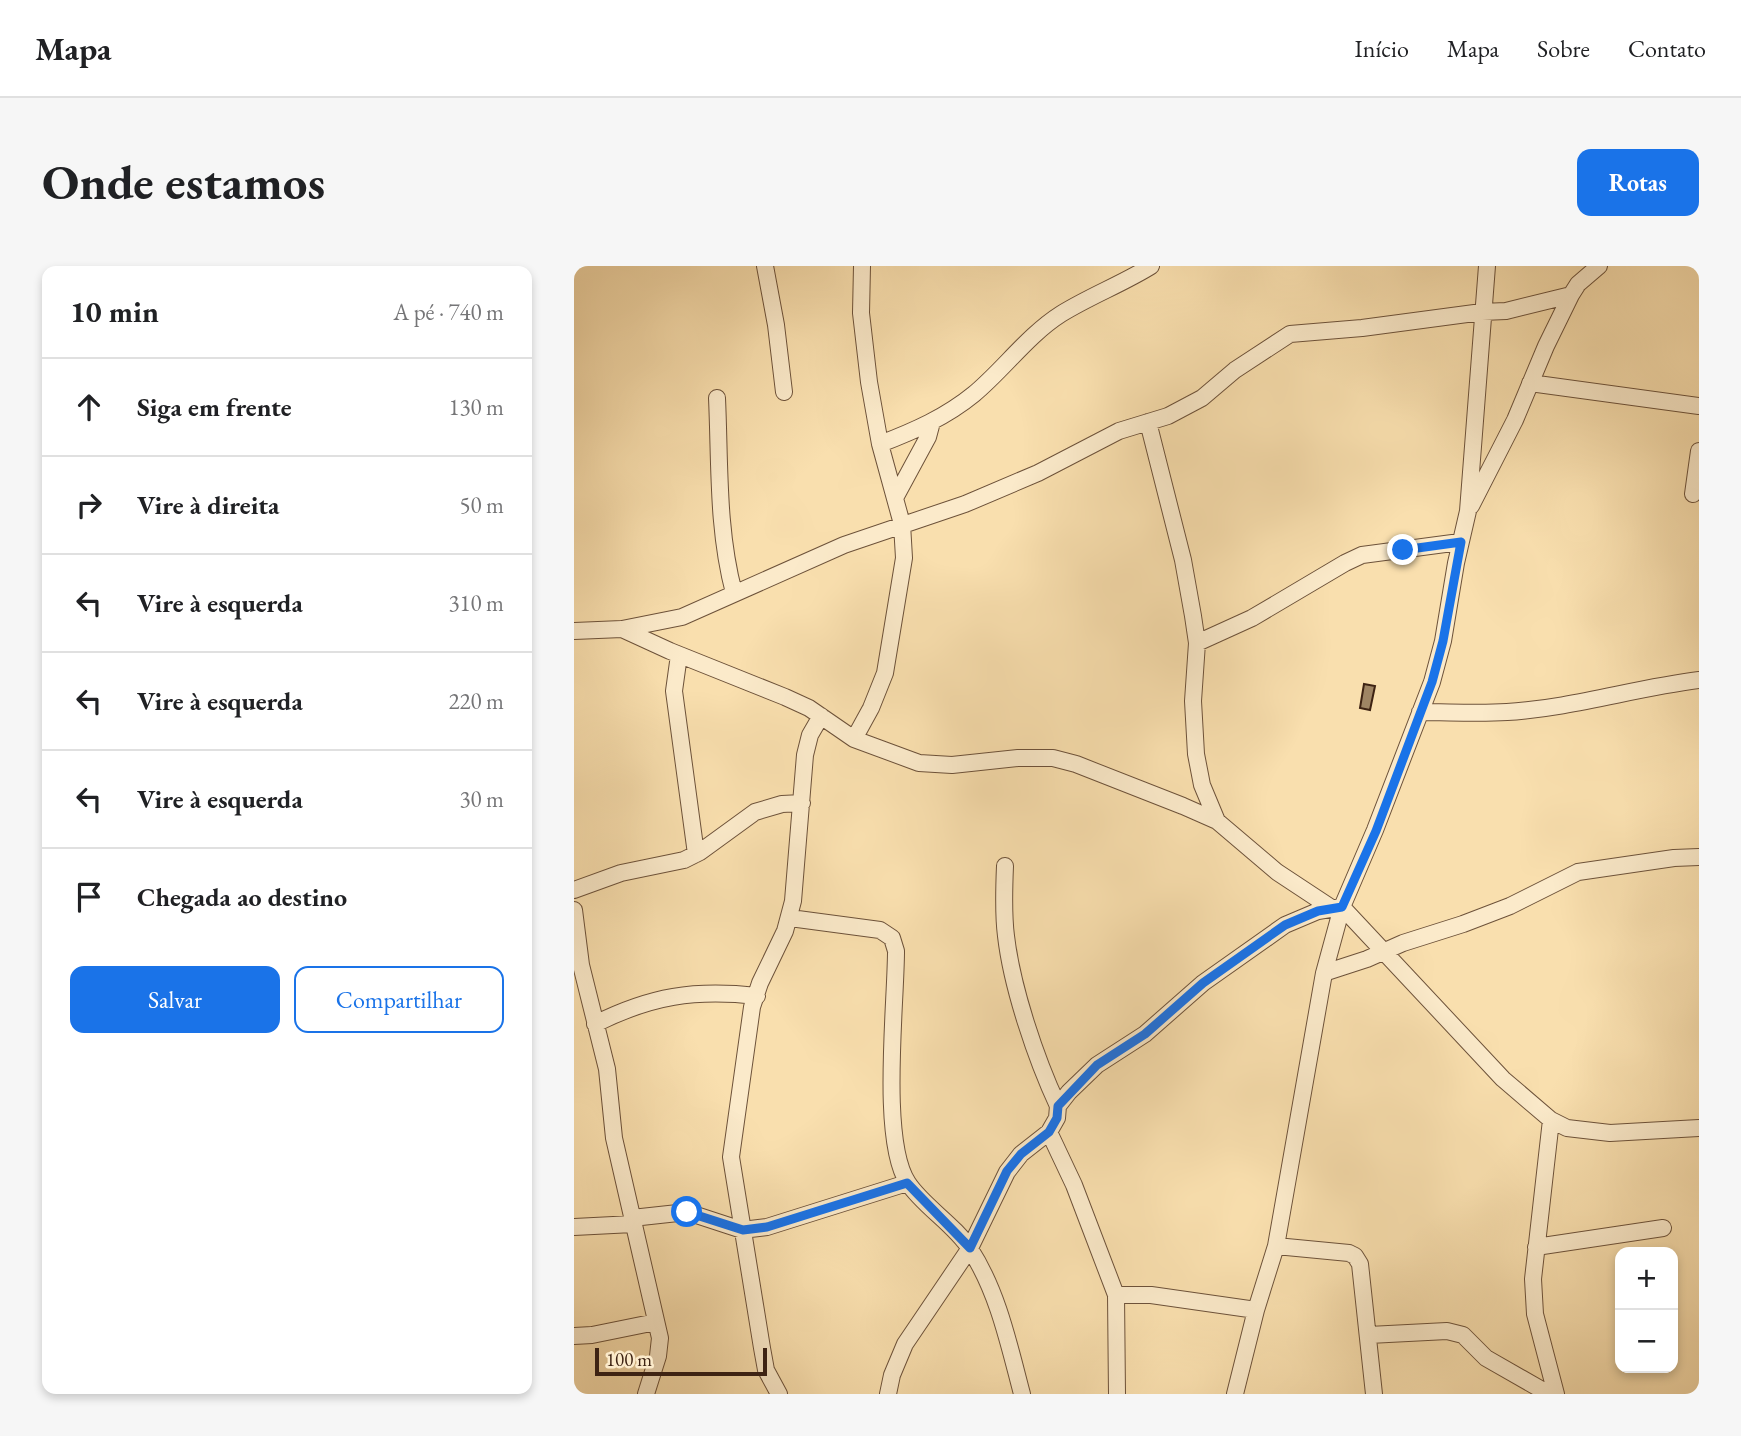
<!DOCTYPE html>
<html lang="pt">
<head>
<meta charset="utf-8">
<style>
  :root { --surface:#fff; --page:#f6f6f6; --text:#202124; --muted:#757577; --line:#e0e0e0; --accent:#1a73e8 }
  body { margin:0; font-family:"EB Garamond",serif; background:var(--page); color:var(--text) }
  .controls { position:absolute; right:21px; bottom:21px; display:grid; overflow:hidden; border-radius:14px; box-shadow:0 4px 10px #0003 }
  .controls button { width:63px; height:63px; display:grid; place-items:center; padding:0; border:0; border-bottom:2px solid var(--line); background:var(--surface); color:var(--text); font:35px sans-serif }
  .scale { position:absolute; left:21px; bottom:18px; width:172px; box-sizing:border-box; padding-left:7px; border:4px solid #3e2313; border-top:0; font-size:19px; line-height:24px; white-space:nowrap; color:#3e2313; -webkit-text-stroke:5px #fbeaca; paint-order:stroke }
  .stop { position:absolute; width:21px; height:21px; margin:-16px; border:5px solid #1a73e8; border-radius:50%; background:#fff }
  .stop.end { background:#1a73e8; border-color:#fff; box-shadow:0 2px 7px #0008 }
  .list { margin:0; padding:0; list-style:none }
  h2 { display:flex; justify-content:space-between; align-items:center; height:91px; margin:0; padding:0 28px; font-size:30px }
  h2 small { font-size:23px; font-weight:400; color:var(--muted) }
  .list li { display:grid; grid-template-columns:46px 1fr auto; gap:21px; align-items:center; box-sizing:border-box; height:98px; padding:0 28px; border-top:2px solid var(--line) }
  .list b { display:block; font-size:26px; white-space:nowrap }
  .list em { font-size:23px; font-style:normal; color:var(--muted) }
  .actions { display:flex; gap:14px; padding:21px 28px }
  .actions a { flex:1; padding:16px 0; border:2px solid var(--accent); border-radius:14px; text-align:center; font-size:24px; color:var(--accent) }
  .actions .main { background:var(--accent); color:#fff }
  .icon { flex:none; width:38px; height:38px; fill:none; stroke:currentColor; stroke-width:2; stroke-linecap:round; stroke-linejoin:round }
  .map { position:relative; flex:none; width:1125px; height:1128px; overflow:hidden; border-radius:14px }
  header { display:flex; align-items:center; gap:42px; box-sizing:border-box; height:98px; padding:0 35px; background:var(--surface); border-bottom:2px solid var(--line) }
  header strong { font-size:33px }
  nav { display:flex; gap:38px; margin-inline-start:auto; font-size:24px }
  .intro { display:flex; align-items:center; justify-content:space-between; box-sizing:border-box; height:168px; padding:0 42px }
  h1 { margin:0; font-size:49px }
  .button { padding:18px 32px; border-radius:14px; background:var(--accent); color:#fff; font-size:24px; font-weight:700 }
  main { display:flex; gap:42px; padding:0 42px }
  aside { flex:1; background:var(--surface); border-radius:14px; box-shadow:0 4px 10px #0003 }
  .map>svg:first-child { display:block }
  .building { fill:#9f8564; stroke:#3e2313; stroke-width:2 }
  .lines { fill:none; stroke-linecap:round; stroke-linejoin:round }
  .minor-casing { stroke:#6d523a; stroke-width:18 }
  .minor { stroke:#fbeaca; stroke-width:16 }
  .route { stroke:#1a73e8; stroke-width:9 }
</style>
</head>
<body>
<header>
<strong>Mapa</strong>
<nav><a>Início</a><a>Mapa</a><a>Sobre</a><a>Contato</a></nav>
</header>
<div class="intro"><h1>Onde estamos</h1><a class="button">Rotas</a></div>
<main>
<aside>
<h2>10 min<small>A pé · 740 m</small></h2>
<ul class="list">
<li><svg class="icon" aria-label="ahead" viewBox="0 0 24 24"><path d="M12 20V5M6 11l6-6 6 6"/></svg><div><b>Siga em frente</b></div><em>130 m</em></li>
<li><svg class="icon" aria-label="right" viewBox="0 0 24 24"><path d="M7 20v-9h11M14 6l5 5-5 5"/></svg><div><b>Vire à direita</b></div><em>50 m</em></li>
<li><svg class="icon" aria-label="left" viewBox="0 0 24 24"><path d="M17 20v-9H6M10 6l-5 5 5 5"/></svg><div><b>Vire à esquerda</b></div><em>310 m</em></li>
<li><svg class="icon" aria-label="left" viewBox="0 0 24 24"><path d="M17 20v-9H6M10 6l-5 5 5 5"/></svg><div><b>Vire à esquerda</b></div><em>220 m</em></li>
<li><svg class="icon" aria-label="left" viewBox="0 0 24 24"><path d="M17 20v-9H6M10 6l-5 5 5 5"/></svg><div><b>Vire à esquerda</b></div><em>30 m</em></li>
<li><svg class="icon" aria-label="arrive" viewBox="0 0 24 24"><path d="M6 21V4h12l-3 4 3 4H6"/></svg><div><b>Chegada ao destino</b></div></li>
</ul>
<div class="actions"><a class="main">Salvar</a><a>Compartilhar</a></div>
</aside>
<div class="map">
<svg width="1125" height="1128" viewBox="0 0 1125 1128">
  <rect width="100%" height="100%" fill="#f9dfae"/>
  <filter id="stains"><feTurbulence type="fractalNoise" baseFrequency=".00286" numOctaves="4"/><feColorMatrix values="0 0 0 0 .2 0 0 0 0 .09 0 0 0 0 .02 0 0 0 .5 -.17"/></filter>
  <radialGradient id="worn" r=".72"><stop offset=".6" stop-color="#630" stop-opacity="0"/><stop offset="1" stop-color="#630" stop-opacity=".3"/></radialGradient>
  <path class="building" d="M 790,418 L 801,420 L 796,444 L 786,442 Z"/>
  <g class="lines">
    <g class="minor-casing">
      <path id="minor" d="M 191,0 L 202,59 L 210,126
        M 956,117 L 1125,140
        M 143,132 C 146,198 143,263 160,327
        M 574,156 L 609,294 L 619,350 L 623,377 L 619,435 L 622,488 L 628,519 L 643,555
        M 306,178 C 340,165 372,151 400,128 C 430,103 454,69 487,48 C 516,30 548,18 577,0
        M 1119,228 L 1125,185
        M 321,232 L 354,171 L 358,156
        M 897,240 L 941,154 L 972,80 L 997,29 L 1004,18 L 1025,0
        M 48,363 L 96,385 L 211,431 L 235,442 L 280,473 L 345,497 L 378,499 L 444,492 L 479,492 L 502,498 L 609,540 L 643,555 L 703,606 L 756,641
        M 0,365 L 48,363 L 108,351 L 270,279 L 391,238 L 464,207 L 545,165 L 594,150 L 628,132 L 661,104 L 716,68 L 788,62 L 908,46 L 932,45 L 997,29
        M 623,377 L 678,352 L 771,297 L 788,289 L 886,276
        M 105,389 L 100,425 L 122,588
        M 846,446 C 875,446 904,448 933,446 C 998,442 1061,422 1125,414
        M 280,473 L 297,442 L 311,407 L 330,292 L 328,258 L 306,178 L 295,116 L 287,47 L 288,0
        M 431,600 C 430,623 429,647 432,670 C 438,722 462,793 484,840
        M 0,624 L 47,607 L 110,594 L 126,586 L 181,546 L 208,538 L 228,537
        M 0,644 L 7,699 L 33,803 L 40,872 L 86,1072 L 84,1090 L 72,1128
        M 216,652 L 306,664 L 318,672 L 322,685 C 322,738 306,875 334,917 C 349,940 381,959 396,983 C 424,1026 435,1079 448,1128
        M 750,707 L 793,693 L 829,677 L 889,658 L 936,640 L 1004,606 L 1100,592 L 1125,591
        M 21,758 C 77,730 120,723 183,730
        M 977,854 L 959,1013 L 961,1048 L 982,1128
        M 475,866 L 500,919 L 542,1029 L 543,1128
        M 58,952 L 113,946 L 168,964 L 193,961 L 333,917
        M 0,961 L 59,958
        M 702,980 L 775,987 L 781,990 L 786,998 L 800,1128
        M 962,981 L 1089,962
        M 542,1029 L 577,1029 L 682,1044
        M 795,1069 L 873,1065 L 889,1069 L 912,1092 L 975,1128
        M 0,1070 L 18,1069 L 82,1056
        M 205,1128 L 192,1104 L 188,1082 L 157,891 L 178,741 L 186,717 L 211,665 L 219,635 L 231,489 L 236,469 L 247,450
        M 314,1128 L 318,1109 L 331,1078 L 396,982 L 433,906 L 447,888 L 475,866 L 483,852 L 484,840 L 495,826 L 523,799 L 571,768 L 629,717 L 711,659 L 744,645 L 768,641 L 929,813 L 977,854 L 993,862 L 1036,867 L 1125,862
        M 661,1128 L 682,1044 L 702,980 L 750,707 L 768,641 L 801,564 L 858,416 L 869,375 L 882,297 L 894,245 L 913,0"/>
    </g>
    <use href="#minor" class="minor"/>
  </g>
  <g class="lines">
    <path class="route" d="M 113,946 L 169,964 L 193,961 L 333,917 L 396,982 L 433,905 L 447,888 L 475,866 L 483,852 L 484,840 L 523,799 L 571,768 L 629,717 L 711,659 L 744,645 L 768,641 L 802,565 L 858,416 L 869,375 L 887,276 L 829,284"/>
  </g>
  <rect width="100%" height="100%" filter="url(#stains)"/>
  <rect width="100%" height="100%" fill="url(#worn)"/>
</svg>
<div class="controls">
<button>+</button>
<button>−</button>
</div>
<div class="scale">100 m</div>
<div class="stop" style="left:113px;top:946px"></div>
<div class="stop end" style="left:829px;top:284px"></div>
</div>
</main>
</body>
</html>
